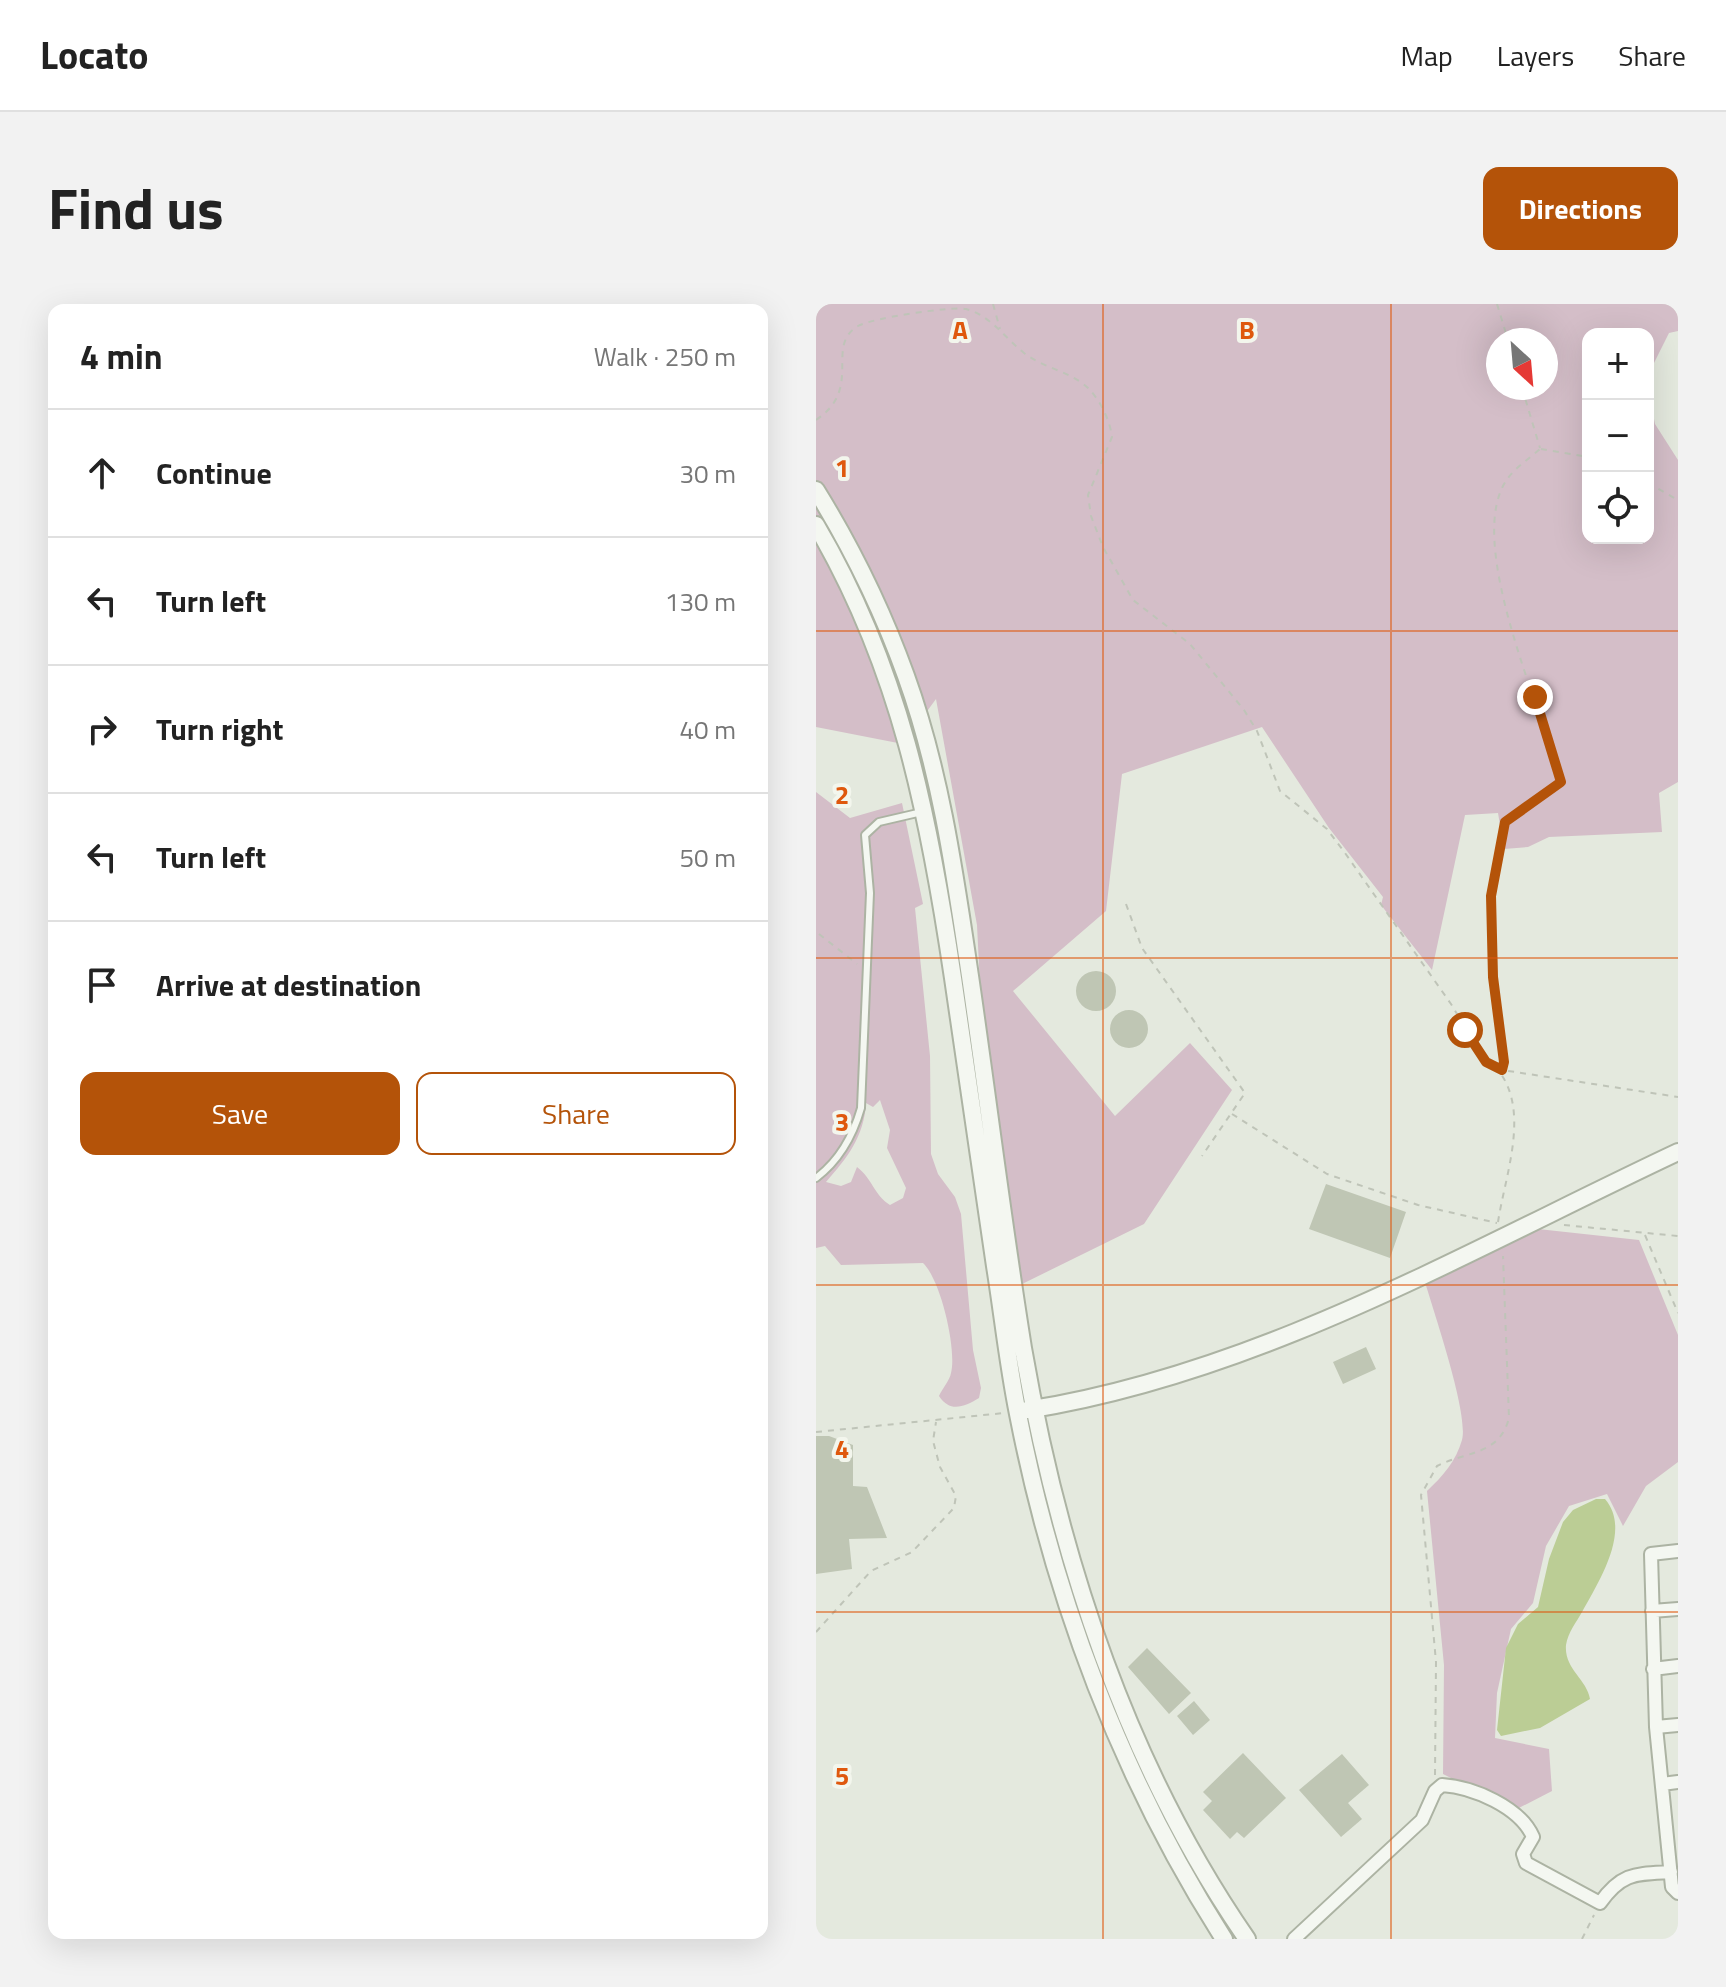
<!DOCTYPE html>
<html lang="en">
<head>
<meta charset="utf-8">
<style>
  :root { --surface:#fff; --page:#f2f2f2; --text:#222; --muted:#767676; --line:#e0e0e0; --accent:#b45309 }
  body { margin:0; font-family:"Titillium Web",sans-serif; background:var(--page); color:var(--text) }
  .controls { position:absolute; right:24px; top:24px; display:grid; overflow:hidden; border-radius:16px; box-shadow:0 8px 32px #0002 }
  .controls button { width:72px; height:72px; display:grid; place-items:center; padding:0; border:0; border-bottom:2px solid var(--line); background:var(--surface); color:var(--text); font:40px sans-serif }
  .compass { position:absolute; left:670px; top:24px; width:72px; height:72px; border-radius:50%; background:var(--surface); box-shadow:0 8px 32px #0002; rotate:154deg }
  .stop { position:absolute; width:24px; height:24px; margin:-18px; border:6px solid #b45309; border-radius:50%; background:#fff }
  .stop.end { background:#b45309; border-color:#fff; box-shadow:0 2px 8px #0008 }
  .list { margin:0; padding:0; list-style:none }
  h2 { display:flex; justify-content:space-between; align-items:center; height:104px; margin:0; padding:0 32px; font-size:34px }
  h2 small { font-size:26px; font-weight:400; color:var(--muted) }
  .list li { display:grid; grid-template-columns:52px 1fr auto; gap:24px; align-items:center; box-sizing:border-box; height:128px; padding:0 32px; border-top:2px solid var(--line) }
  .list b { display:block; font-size:30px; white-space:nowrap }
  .list em { font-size:26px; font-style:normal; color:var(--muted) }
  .actions { display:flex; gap:16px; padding:24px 32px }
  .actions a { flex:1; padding:18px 0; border:2px solid var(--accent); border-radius:16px; text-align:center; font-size:28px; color:var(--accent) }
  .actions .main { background:var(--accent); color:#fff }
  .icon { flex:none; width:44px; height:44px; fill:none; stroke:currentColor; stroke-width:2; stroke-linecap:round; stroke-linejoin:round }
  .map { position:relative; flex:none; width:862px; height:1635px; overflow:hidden; border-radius:16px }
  header { display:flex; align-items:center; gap:48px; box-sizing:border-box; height:112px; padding:0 40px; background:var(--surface); border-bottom:2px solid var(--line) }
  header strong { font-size:38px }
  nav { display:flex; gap:44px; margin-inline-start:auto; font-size:28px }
  .intro { display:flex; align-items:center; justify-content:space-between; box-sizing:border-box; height:192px; padding:0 48px }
  h1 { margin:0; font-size:56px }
  .button { padding:20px 36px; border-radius:16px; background:var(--accent); color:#fff; font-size:28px; font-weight:700 }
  main { display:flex; gap:48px; padding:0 48px }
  aside { flex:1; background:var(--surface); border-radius:16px; box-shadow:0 8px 32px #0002 }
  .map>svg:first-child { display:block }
  .green { fill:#d4bec8; fill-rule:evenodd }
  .water { fill:#bbcd95 }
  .building { fill:#bfc6b4 }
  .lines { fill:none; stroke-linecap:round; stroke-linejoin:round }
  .service-casing { stroke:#acb3a3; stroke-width:10 }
  .minor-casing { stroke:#acb3a3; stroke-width:16 }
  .tertiary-casing { stroke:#acb3a3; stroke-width:20 }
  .path { stroke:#bfc4b8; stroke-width:2; stroke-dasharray:6 6; stroke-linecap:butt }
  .service { stroke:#f4f7f1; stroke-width:6 }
  .minor { stroke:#f4f7f1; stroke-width:12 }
  .tertiary { stroke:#f4f7f1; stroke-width:16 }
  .route { stroke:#b45309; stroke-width:10 }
  .grid { fill:none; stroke:#df580d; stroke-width:2; stroke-opacity:0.55 }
  .grid-label { font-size:26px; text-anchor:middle; font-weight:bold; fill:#df580d; stroke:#f3f6ed; stroke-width:8; stroke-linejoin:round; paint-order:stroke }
</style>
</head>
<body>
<header>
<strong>Locato</strong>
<nav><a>Map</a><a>Layers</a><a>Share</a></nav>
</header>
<div class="intro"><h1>Find us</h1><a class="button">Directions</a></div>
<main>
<aside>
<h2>4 min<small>Walk · 250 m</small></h2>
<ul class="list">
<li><svg class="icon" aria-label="ahead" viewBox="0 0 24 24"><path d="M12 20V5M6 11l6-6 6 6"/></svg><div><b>Continue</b></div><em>30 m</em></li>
<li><svg class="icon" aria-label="left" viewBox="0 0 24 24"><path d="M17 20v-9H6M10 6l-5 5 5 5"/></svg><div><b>Turn left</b></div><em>130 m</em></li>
<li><svg class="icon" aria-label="right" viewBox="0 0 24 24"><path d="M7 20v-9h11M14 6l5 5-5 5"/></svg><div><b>Turn right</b></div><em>40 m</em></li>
<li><svg class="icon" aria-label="left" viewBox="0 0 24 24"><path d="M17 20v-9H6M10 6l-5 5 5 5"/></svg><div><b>Turn left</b></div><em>50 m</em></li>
<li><svg class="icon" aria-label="arrive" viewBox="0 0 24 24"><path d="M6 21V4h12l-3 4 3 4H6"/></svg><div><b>Arrive at destination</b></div></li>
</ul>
<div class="actions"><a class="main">Save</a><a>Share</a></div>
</aside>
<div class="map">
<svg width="862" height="1635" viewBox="0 0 862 1635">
  <rect width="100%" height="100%" fill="#e4e9de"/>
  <path class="green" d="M 0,0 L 862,0 L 862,27 L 853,29 L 832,71 L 832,30 L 772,30 L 772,234 L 832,234 L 832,84 L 839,120 L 862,156 L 862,478 L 843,489 L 846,528 L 733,533 L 712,543 L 688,545 L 682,509 L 649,511 L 616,666 L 565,601 L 567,593 L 513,524 L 446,423 L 306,470 L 290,607 L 197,687 L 299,812 L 374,739 L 416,786 L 328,920 L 202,982 L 166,722 L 161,621 L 120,395 L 87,440 L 0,423 ZM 682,36 L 730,36 L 730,84 L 682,84 Z
    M 0,488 L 34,514 L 86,499 L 107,600 L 99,604 L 114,752 L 115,850 L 122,870 L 139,893 L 145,910 L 157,1046 L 165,1084 L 163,1094 C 148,1103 134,1109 123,1092 C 126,1085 134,1076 135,1069 C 141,1046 125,976 107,959 L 25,961 L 9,942 L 0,944 ZM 64,796 L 74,826 L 71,844 L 90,884 L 87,894 L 74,901 C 58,891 56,874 41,863 L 35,878 L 25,882 L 10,878 C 31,854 48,833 50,799 L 57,803 Z
    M 722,925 L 823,936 L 862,1031 L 862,1158 L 830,1182 L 807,1222 L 791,1190 L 753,1202 L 730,1242 L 717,1299 L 695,1325 L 681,1389 L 679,1434 L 733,1445 L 736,1487 L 699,1506 L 627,1470 L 628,1361 L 611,1187 C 627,1172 640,1157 646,1136 C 653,1110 618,1009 609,978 Z"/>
  <path class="water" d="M 780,1195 L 789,1195 C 816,1226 783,1277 766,1308 C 760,1319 752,1328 750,1341 C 748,1365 771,1375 774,1395 L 724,1424 L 685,1432 L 681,1426 L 690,1344 L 702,1320 L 722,1303 L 733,1255 L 747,1218 L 757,1206 Z"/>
  <path class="building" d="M260 687a20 20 0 1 1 40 0a20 20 0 1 1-40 0Z
    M294 725a19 19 0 1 1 38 0a19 19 0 1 1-38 0Z
    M 510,880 L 590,908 L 574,954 L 493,925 Z
    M 550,1043 L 560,1065 L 527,1080 L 517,1058 Z
    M 0,1132 L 13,1132 L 37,1141 L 37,1182 L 51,1183 L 71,1234 L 33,1235 L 36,1265 L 0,1270 Z
    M 331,1344 L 375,1389 L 353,1410 L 312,1363 Z
    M 378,1397 L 394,1416 L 377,1431 L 361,1412 Z
    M 427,1449 L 470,1494 L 428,1534 L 421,1528 L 414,1535 L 387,1506 L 396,1497 L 387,1488 Z
    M 526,1450 L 553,1481 L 532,1499 L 546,1515 L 525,1533 L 483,1486 Z"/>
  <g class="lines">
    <g class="service-casing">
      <path id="service" d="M 0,874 C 24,856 37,832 45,804 L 54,589 L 49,531 L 63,518 L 106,508"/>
    </g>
    <g class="minor-casing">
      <path id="minor" d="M 862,1247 L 835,1250 L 840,1423 L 856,1583 L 862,1589
        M 836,1307 L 862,1305
        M 837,1365 L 862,1362
        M 840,1423 L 862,1421
        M 846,1480 L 862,1478
        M 478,1635 L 606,1516 L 619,1487 L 626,1481 C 657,1483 704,1503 717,1533 L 707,1550 L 710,1559 L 784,1599 C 806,1568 820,1570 855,1568"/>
    </g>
    <g class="tertiary-casing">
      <path id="tertiary" d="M 0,186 C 36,244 67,308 90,372 C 125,469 139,571 154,672 C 172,796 187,920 207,1044 C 243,1252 310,1460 431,1635
        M 0,221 C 84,364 113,512 137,674 C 151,770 165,866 179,962 C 187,1012 192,1061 202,1110 C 238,1295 306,1476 408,1635
        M 211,1106 C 444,1069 651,947 862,848"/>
    </g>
    <path class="path" d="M 177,0 L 184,25
      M 681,0 L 692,36
      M 706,84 L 724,144
      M 0,116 C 48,84 8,42 42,22 C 56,14 135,2 150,5 C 174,11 189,34 208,49 C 227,64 254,67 272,84 C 284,96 294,116 296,133 L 272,191 L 275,212 L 287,243 L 317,296 L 374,340 L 428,406 L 441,427 L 464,487 L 511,525 L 529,549 L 635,700 L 670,758 L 686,766 L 862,793
      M 725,145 L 772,153
      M 832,179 L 862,196
      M 310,600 L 326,644 L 429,789 L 386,852
      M 3,630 L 41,660
      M 416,810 L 511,870 L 602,901 L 681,919
      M 682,918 C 689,872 713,811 685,770 L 688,758 L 677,673 L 675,592 L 689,518 L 745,478 C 728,409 646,235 692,174 C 700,163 714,154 724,145
      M 748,921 L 862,932
      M 829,931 L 862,1009
      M 0,1128 L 188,1109
      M 0,1328 L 55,1267 L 96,1248 L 138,1204 L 140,1192 L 124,1163 L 117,1137 L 120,1118
      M 619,1471 L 620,1358 L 605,1191 L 621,1162 C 650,1147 683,1152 693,1114 L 687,952
      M 766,1635 L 778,1611"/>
    <use href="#service" class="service"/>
    <use href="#minor" class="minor"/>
    <use href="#tertiary" class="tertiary"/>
  </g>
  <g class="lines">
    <path class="route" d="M 649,726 L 670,758 L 686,766 L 688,758 L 677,673 L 675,592 L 689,518 L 745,478 L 719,393"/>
  </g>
  <path class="grid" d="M 287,0 L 287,1635M 575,0 L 575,1635M 0,327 L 862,327M 0,654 L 862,654M 0,981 L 862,981M 0,1308 L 862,1308"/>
  <g class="grid-label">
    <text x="144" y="35">A</text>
    <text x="431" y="35">B</text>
    <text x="26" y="173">1</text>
    <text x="26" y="500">2</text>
    <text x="26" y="827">3</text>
    <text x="26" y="1154">4</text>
    <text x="26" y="1481">5</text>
  </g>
</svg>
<div class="controls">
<button>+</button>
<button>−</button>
<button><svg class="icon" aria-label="locate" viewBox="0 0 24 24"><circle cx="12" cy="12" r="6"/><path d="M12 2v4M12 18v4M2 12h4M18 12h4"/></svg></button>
</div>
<svg class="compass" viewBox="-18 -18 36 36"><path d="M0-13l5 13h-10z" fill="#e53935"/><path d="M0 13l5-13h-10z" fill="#767676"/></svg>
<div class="stop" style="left:649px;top:726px"></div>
<div class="stop end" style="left:719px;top:393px"></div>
</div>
</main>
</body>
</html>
